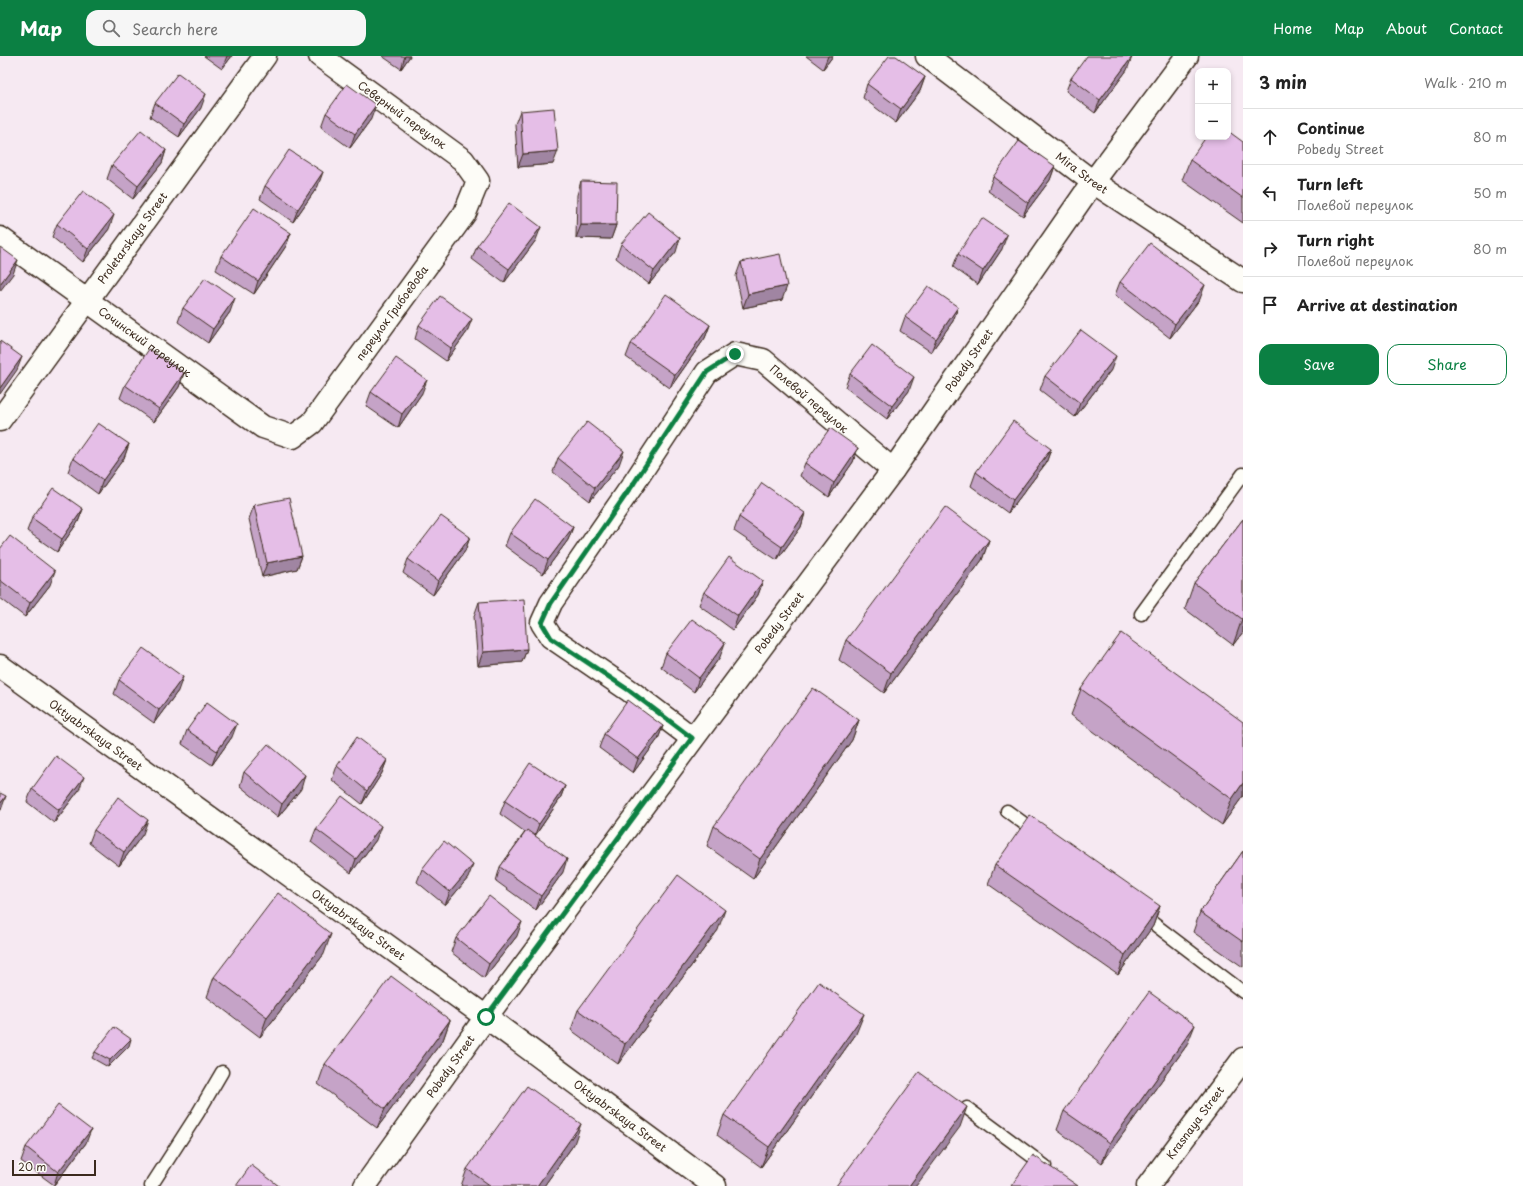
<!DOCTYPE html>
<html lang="en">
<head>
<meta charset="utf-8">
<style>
  :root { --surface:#fff; --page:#f6f6f6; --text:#222; --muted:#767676; --line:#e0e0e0; --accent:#0b8043 }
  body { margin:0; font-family:"Playpen Sans",sans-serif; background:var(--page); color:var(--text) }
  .controls { position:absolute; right:12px; top:12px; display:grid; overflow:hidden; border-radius:8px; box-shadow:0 2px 6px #0003 }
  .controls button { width:36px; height:36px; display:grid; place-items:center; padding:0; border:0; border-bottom:1px solid var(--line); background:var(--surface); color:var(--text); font:20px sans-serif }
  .scale { position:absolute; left:12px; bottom:10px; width:84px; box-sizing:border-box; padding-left:4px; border:2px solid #3b2a1e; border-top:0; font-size:11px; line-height:14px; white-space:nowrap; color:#3b2a1e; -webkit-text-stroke:3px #fdfcf7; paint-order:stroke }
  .stop { position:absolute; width:12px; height:12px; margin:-9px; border:3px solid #0b8043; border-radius:50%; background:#fff }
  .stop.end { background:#0b8043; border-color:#fff; box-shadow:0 1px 4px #0008 }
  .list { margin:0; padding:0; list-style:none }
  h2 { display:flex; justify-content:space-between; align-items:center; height:52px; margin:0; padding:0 16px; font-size:17px }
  h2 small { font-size:13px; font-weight:400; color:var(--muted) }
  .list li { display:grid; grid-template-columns:26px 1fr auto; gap:12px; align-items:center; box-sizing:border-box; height:56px; padding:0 16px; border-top:1px solid var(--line) }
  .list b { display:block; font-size:15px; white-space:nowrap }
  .list p { margin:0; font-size:13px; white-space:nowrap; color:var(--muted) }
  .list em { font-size:13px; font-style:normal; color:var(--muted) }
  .actions { display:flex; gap:8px; padding:12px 16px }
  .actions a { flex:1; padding:9px 0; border:1px solid var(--accent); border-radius:12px; text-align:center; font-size:14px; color:var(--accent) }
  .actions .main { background:var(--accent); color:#fff }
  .icon { flex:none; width:22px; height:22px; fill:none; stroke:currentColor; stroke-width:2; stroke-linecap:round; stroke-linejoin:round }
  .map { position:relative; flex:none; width:1243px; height:1130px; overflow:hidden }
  header { display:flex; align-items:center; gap:24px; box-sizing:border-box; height:56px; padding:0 20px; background:var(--accent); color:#fff }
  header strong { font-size:19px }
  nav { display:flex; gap:22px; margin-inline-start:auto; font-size:14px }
  .search { width:280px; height:36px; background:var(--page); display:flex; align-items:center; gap:10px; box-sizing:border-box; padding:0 14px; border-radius:12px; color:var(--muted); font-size:15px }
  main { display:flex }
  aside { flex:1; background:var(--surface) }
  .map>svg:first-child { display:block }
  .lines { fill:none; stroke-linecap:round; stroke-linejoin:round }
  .service-casing { stroke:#3b2a1e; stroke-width:15 }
  .minor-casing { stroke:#3b2a1e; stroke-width:25 }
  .tertiary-casing { stroke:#3b2a1e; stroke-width:25 }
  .service { stroke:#fdfcf7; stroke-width:12 }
  .minor { stroke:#fdfcf7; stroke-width:22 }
  .tertiary { stroke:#fdfcf7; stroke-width:22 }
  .wall { fill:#c5a3c7; stroke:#3b2a1e }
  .shaded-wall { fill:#a085a2; stroke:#3b2a1e }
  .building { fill:#e5bee7; stroke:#3b2a1e }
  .route { stroke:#0b8043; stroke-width:5 }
  .labels { text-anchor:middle; stroke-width:3; stroke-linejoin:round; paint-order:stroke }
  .street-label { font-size:11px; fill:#3b2a1e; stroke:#fdfcf7 }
</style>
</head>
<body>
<header>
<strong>Map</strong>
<div class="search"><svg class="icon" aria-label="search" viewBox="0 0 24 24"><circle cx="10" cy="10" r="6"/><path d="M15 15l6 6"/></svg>Search here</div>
<nav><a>Home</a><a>Map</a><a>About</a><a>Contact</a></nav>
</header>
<main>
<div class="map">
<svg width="1243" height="1130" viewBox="0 0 1243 1130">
  <rect width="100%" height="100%" fill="#f6e9f2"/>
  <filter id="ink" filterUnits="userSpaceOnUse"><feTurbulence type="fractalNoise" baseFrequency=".025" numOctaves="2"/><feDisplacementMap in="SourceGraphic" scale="8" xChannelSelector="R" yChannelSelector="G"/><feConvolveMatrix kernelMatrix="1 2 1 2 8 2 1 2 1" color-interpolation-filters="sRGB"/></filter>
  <g filter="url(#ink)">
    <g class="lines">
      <g class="service-casing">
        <path id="service" d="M 1141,558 L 1243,418
          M 1007,755 L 1037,777
          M 1141,858 L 1243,936
          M 967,1052 L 1045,1110
          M 151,1130 L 198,1057 L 222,1016"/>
      </g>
      <g class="minor-casing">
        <g id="minor">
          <path id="s1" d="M 927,0 L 1093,126 L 1243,225"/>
          <path id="s2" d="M 0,182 L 263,371 L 293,381 L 312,367 L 465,157 L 478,125 L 463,104 L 320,0"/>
          <path id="s3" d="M 0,364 L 265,0"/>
          <path id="s4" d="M 0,610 L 486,961 L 715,1130"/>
          <path id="s5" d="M 692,682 L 630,635 L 551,581 L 542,567 L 551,547 L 634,427 L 707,316 L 735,298 L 763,304 L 893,414"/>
          <path id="s6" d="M 365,1130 L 486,961 L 893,414 L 1093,126 L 1187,0"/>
        </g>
      </g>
      <g class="tertiary-casing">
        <g id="tertiary">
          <path id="s7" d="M 1148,1130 L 1243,1003"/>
        </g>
      </g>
      <use href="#service" class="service"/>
      <use href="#minor" class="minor"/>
      <use href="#tertiary" class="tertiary"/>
    </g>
    <path class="wall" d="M 204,0 L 232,0 L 222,13 Z
      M 382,0 L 410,0 L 401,13 Z
      M 806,0 L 833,0 L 823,13 Z
      M 1127,14 L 1095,57 L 1066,35 L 1071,22 Z
      M 925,21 L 920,35 L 896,67 L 863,42 L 867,28 Z
      M 155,47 L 201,52 L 179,81 L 150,61 Z
      M 520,55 L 553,108 L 518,111 L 515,68 Z
      M 326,57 L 371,63 L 350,92 L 321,71 Z
      M 1243,86 L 1243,167 L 1182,124 L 1190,104 Z
      M 166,94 L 162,107 L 133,143 L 107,123 L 112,109 Z
      M 1055,110 L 1050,124 L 1023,160 L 988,135 L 993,121 Z
      M 581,125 L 616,169 L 611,183 L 576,182 L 577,139 Z
      M 265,130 L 318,130 L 293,166 L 260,143 Z
      M 57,168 L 109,173 L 83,206 L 52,181 Z
      M 291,177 L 286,190 L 254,238 L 216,214 L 221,200 Z
      M 536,184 L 504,227 L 472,203 L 477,190 Z
      M 621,188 L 676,196 L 649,228 L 616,202 Z
      M 1002,193 L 978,229 L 953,211 L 958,198 Z
      M 741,206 L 782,244 L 743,252 L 736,220 Z
      M 1120,226 L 1200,243 L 1170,282 L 1115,239 Z
      M 958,251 L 953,265 L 931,296 L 900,275 L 905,261 Z
      M 183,252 L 230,256 L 208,287 L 178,266 Z
      M 419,269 L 467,276 L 446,305 L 415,283 Z
      M 710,269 L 705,282 L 670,332 L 626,301 L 631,288 Z
      M 1111,314 L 1075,361 L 1040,334 L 1045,320 Z
      M 184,317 L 179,331 L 154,366 L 120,342 L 125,329 Z
      M 850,318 L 909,335 L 887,363 L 845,331 Z
      M 371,336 L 422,337 L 398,372 L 366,350 Z
      M 129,388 L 124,402 L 98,438 L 68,416 L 73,402 Z
      M 858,392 L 853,406 L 829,441 L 800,420 L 805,407 Z
      M 1051,393 L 1046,407 L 1008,457 L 971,430 L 976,416 Z
      M 558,402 L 619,409 L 590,445 L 553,416 Z
      M 254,449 L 302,500 L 297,513 L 262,521 L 249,463 Z
      M 83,453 L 78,466 L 57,496 L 27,475 L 32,462 Z
      M 805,457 L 801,471 L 777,504 L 734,475 L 739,461 Z
      M 1243,463 L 1243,576 L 1233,589 L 1185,553 L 1194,527 Z
      M 573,471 L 568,484 L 543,518 L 505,490 L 510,477 Z
      M 470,481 L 465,495 L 433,539 L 403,517 L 408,503 Z
      M 989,484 L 982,504 L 884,637 L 839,604 L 846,584 Z
      M 0,493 L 50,529 L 25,561 L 0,542 Z
      M 763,525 L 758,539 L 733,574 L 699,549 L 704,536 Z
      M 479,546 L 527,593 L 522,606 L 478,610 L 474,560 Z
      M 666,597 L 720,601 L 694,636 L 661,611 Z
      M 119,624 L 178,635 L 154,667 L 114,638 Z
      M 1081,633 L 1243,666 L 1243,740 L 1222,769 L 1071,659 Z
      M 859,664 L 852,684 L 753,823 L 707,790 L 714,770 Z
      M 663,670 L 658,683 L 633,717 L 599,692 L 604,678 Z
      M 187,674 L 232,681 L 212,709 L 182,688 Z
      M 387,704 L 382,717 L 362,748 L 332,724 L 337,710 Z
      M 244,716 L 301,733 L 278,761 L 240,730 Z
      M 565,730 L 560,743 L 535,780 L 563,816 L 536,854 L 496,825 L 500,811 L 525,776 L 500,758 L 505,745 Z
      M 32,733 L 79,734 L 54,767 L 27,746 Z
      M 316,773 L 376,784 L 351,817 L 311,786 Z
      M 94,774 L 143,778 L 119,810 L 89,787 Z
      M 1243,795 L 1243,911 L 1193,876 L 1200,856 Z
      M 995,809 L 1160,850 L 1153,870 L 1118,919 L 988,828 Z
      M 422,813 L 468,822 L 445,849 L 417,826 Z
      M 718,874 L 618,1008 L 571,974 L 578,954 Z
      M 517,880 L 484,922 L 451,896 L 456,882 Z
      M 324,898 L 260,981 L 207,941 L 214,921 Z
      M 450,964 L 443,984 L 377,1072 L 318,1028 L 325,1008 Z
      M 856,978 L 761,1111 L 717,1079 L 724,1059 Z
      M 1187,989 L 1102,1107 L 1057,1074 L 1064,1055 Z
      M 129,990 L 108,1011 L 92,1002 L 95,996 Z
      M 86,1087 L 54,1129 L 21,1105 L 26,1091 Z
      M 574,1088 L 544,1130 L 461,1130 L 467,1113 Z"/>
    <path class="shaded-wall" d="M 227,0 L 232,0 L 222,13 Z
      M 405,0 L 410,0 L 401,13 Z
      M 828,0 L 833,0 L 823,13 Z
      M 1132,1 L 1127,14 L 1095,57 L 1100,44 Z
      M 925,21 L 920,35 L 896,67 L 901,53 Z
      M 206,38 L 201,52 L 179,81 L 184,68 Z
      M 376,49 L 371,63 L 350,92 L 355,78 Z
      M 166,94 L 162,107 L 133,143 L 138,130 Z
      M 558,95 L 553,108 L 518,111 L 523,98 Z
      M 1055,110 L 1050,124 L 1023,160 L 1028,147 Z
      M 323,116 L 318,130 L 293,166 L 298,153 Z
      M 114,159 L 109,173 L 83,206 L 88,193 Z
      M 581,169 L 616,169 L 611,183 L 576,182 Z
      M 541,171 L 536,184 L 504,227 L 509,213 Z
      M 291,177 L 286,190 L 254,238 L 258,225 Z
      M 1007,179 L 1002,193 L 978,229 L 983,215 Z
      M 680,182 L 676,196 L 649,228 L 654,215 Z
      M 18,204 L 13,218 L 0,235 L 0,228 Z
      M 1205,229 L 1200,243 L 1170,282 L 1175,268 Z
      M 787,230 L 782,244 L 743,252 L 748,238 Z
      M 235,242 L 230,256 L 208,287 L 213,273 Z
      M 958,251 L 953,265 L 931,296 L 936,283 Z
      M 472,263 L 467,276 L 446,305 L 451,292 Z
      M 710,269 L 705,282 L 670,332 L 675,319 Z
      M 1116,300 L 1111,314 L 1075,361 L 1080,347 Z
      M 22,301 L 17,314 L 0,338 L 0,332 Z
      M 184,317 L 179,331 L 154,366 L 159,353 Z
      M 914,321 L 909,335 L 887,363 L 892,350 Z
      M 427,324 L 422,337 L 398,372 L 402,358 Z
      M 129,388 L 124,402 L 98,438 L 103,424 Z
      M 858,392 L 853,406 L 829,441 L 834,427 Z
      M 1051,393 L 1046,407 L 1008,457 L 1013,444 Z
      M 624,395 L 619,409 L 590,445 L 595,432 Z
      M 83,453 L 78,466 L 57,496 L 62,483 Z
      M 805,457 L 801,471 L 777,504 L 782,491 Z
      M 573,471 L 568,484 L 543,518 L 548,504 Z
      M 470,481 L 465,495 L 433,539 L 438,525 Z
      M 989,484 L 982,504 L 884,637 L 891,617 Z
      M 302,500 L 297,513 L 262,521 L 267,507 Z
      M 55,515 L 50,529 L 25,561 L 30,547 Z
      M 763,525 L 758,539 L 733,574 L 738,560 Z
      M 1242,563 L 1243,563 L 1243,576 L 1233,589 Z
      M 725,587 L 720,601 L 694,636 L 699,622 Z
      M 527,593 L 522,606 L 478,610 L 483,596 Z
      M 183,621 L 178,635 L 154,667 L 159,654 Z
      M 859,664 L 852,684 L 753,823 L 760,803 Z
      M 237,668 L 232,681 L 212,709 L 217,695 Z
      M 663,670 L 658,683 L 633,717 L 638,703 Z
      M 387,704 L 382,717 L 362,748 L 367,735 Z
      M 305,719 L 301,733 L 278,761 L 282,748 Z
      M 84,721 L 79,734 L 54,767 L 59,754 Z
      M 1243,727 L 1243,740 L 1222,769 L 1232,743 Z
      M 565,730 L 560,743 L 534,781 L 539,768 Z
      M 6,740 L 1,754 L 0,755 L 0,748 Z
      M 148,764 L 143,778 L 119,810 L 124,796 Z
      M 381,770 L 376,784 L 351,817 L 356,803 Z
      M 567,803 L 563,816 L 536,854 L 541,840 Z
      M 473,809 L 468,822 L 445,849 L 450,836 Z
      M 1160,850 L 1153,870 L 1118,919 L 1125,899 Z
      M 725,854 L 718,874 L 618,1008 L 625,988 Z
      M 522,866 L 517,880 L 484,922 L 489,908 Z
      M 331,878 L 324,898 L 260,981 L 267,961 Z
      M 864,958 L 856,978 L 761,1111 L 769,1091 Z
      M 450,964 L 443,984 L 377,1072 L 385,1053 Z
      M 1195,969 L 1187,989 L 1102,1107 L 1110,1087 Z
      M 131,983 L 129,990 L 108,1011 L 110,1004 Z
      M 967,1051 L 960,1071 L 916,1130 L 909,1130 Z
      M 581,1068 L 574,1088 L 544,1130 L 537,1130 Z
      M 91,1074 L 86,1087 L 54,1129 L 58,1116 Z"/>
    <path class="building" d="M 889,0 L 896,0 L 925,21 L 901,53 L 867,28 Z
      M 1087,0 L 1131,0 L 1132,1 L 1100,44 L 1071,22 Z
      M 178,17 L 206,38 L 184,68 L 155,47 Z
      M 347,28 L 376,49 L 355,78 L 326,57 Z
      M 554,52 L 558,95 L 523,98 L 520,55 Z
      M 141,74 L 166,94 L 138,130 L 112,109 Z
      M 1228,75 L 1243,86 L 1243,142 L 1190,104 L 1206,81 L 1228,81 Z
      M 1019,85 L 1055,110 L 1028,147 L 993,121 Z
      M 289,94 L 323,116 L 298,153 L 265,130 Z
      M 581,125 L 617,126 L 616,169 L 581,169 Z
      M 83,135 L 114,159 L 88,193 L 57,168 Z
      M 509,147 L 541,171 L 509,213 L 477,190 Z
      M 254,152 L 291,177 L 258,225 L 221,200 Z
      M 648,156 L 680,182 L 654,215 L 621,188 Z
      M 982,162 L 1007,179 L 983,215 L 958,198 Z
      M 1150,187 L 1205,229 L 1175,268 L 1120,226 Z
      M 0,191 L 18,204 L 0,228 Z
      M 780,198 L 787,230 L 748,238 L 741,206 Z
      M 205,222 L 235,242 L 213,273 L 183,252 Z
      M 928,230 L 958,251 L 936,283 L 905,261 Z
      M 666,238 L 710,269 L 675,319 L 631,288 Z
      M 440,240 L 472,263 L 451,292 L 419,269 Z
      M 1081,274 L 1116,300 L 1080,347 L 1045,320 Z
      M 0,285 L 22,301 L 0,332 Z
      M 872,289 L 914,321 L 892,350 L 850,318 Z
      M 149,293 L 184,317 L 159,353 L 125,329 Z
      M 396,302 L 427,324 L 402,358 L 371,336 Z
      M 1013,365 L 1051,393 L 1013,444 L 976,416 Z
      M 587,366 L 624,395 L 595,432 L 558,402 Z
      M 98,367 L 129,388 L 103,424 L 73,402 Z
      M 830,372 L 858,392 L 834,427 L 805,407 Z
      M 762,427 L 805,457 L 782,491 L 739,461 Z
      M 53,432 L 83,453 L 62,483 L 32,462 Z
      M 289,442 L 302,500 L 267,507 L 254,449 Z
      M 535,443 L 573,471 L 548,504 L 510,477 Z
      M 945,451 L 989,484 L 891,617 L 846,584 Z
      M 441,460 L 470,481 L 438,525 L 408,503 Z
      M 1243,463 L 1243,563 L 1242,563 L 1194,527 Z
      M 10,480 L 55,515 L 30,547 L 0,524 L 0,493 Z
      M 729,501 L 763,525 L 738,560 L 704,536 Z
      M 524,543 L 527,593 L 483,596 L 479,546 Z
      M 692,563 L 725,587 L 699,622 L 666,597 Z
      M 1121,577 L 1243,666 L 1243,727 L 1232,743 L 1081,633 Z
      M 143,592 L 183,621 L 159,654 L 119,624 Z
      M 813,632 L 859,664 L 760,803 L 714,770 Z
      M 628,644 L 663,670 L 638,703 L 604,678 Z
      M 207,646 L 237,668 L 217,695 L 187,674 Z
      M 357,681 L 387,704 L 367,735 L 337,710 Z
      M 268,688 L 305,719 L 282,748 L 244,716 Z
      M 56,700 L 84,721 L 59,754 L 32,733 Z
      M 530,707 L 565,730 L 539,768 L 505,745 Z
      M 0,737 L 6,740 L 0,748 Z
      M 342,740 L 381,770 L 356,803 L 316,773 Z
      M 118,741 L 148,764 L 124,796 L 94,774 Z
      M 1030,759 L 1160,850 L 1125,899 L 995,809 Z
      M 527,774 L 567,803 L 541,840 L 500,811 Z
      M 444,785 L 473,809 L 450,836 L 422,813 Z
      M 1243,795 L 1243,886 L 1200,856 Z
      M 678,819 L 725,854 L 625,988 L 578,954 Z
      M 278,837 L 331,878 L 267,961 L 214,921 Z
      M 489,840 L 522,866 L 489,908 L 456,882 Z
      M 391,920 L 450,964 L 385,1053 L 325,1008 Z
      M 819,926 L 864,958 L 769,1091 L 724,1059 Z
      M 1149,936 L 1195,969 L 1110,1087 L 1064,1055 Z
      M 114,971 L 131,983 L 110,1004 L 95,996 Z
      M 919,1016 L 967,1051 L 909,1130 L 836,1130 Z
      M 527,1030 L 581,1068 L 537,1130 L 491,1130 L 467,1113 Z
      M 58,1049 L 91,1074 L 58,1116 L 26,1091 Z
      M 1033,1099 L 1078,1130 L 1011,1130 Z
      M 251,1109 L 279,1130 L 236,1130 Z"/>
  </g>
  <g class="lines" filter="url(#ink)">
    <path class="route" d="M 486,961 L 692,682 L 630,635 L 551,582 L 542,567 L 551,547 L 634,427 L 707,316 L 735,298"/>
  </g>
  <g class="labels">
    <g class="street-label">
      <text transform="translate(402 59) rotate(36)" y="4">Северный переулок</text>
      <text dy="4" stroke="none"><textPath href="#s1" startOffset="194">Mira Street</textPath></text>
      <text dy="4" stroke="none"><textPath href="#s3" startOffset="225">Proletarskaya Street</textPath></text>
      <text dy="4" stroke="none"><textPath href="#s2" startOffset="515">переулок Грибоедова</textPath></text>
      <text dy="4" stroke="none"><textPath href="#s2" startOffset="178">Сочинский переулок</textPath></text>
      <text dy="4" stroke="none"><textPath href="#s6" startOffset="1023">Pobedy Street</textPath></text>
      <text dy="4" stroke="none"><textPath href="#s5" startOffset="613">Полевой переулок</textPath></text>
      <text dy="4" stroke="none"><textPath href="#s6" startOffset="699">Pobedy Street</textPath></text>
      <text dy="4" stroke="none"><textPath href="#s4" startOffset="118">Oktyabrskaya Street</textPath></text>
      <text dy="4" stroke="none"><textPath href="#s4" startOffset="442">Oktyabrskaya Street</textPath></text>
      <text dy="4" stroke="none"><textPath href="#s6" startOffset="147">Pobedy Street</textPath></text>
      <text dy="4" stroke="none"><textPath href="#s4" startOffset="766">Oktyabrskaya Street</textPath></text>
      <text dy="4" stroke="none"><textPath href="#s7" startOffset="79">Krasnaya Street</textPath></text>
    </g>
  </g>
</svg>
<div class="controls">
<button>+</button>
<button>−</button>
</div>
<div class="scale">20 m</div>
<div class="stop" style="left:486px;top:961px"></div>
<div class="stop end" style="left:735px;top:298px"></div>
</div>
<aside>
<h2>3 min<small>Walk · 210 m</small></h2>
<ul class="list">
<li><svg class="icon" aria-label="ahead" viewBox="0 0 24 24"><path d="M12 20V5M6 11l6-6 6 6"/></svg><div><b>Continue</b><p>Pobedy Street</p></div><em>80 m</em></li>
<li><svg class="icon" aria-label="left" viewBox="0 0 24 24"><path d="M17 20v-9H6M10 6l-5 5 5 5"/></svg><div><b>Turn left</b><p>Полевой переулок</p></div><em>50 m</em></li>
<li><svg class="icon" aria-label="right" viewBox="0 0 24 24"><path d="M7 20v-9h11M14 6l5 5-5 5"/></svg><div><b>Turn right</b><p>Полевой переулок</p></div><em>80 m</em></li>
<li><svg class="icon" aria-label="arrive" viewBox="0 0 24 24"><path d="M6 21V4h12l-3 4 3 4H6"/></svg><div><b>Arrive at destination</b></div></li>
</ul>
<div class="actions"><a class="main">Save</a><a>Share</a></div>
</aside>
</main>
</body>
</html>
